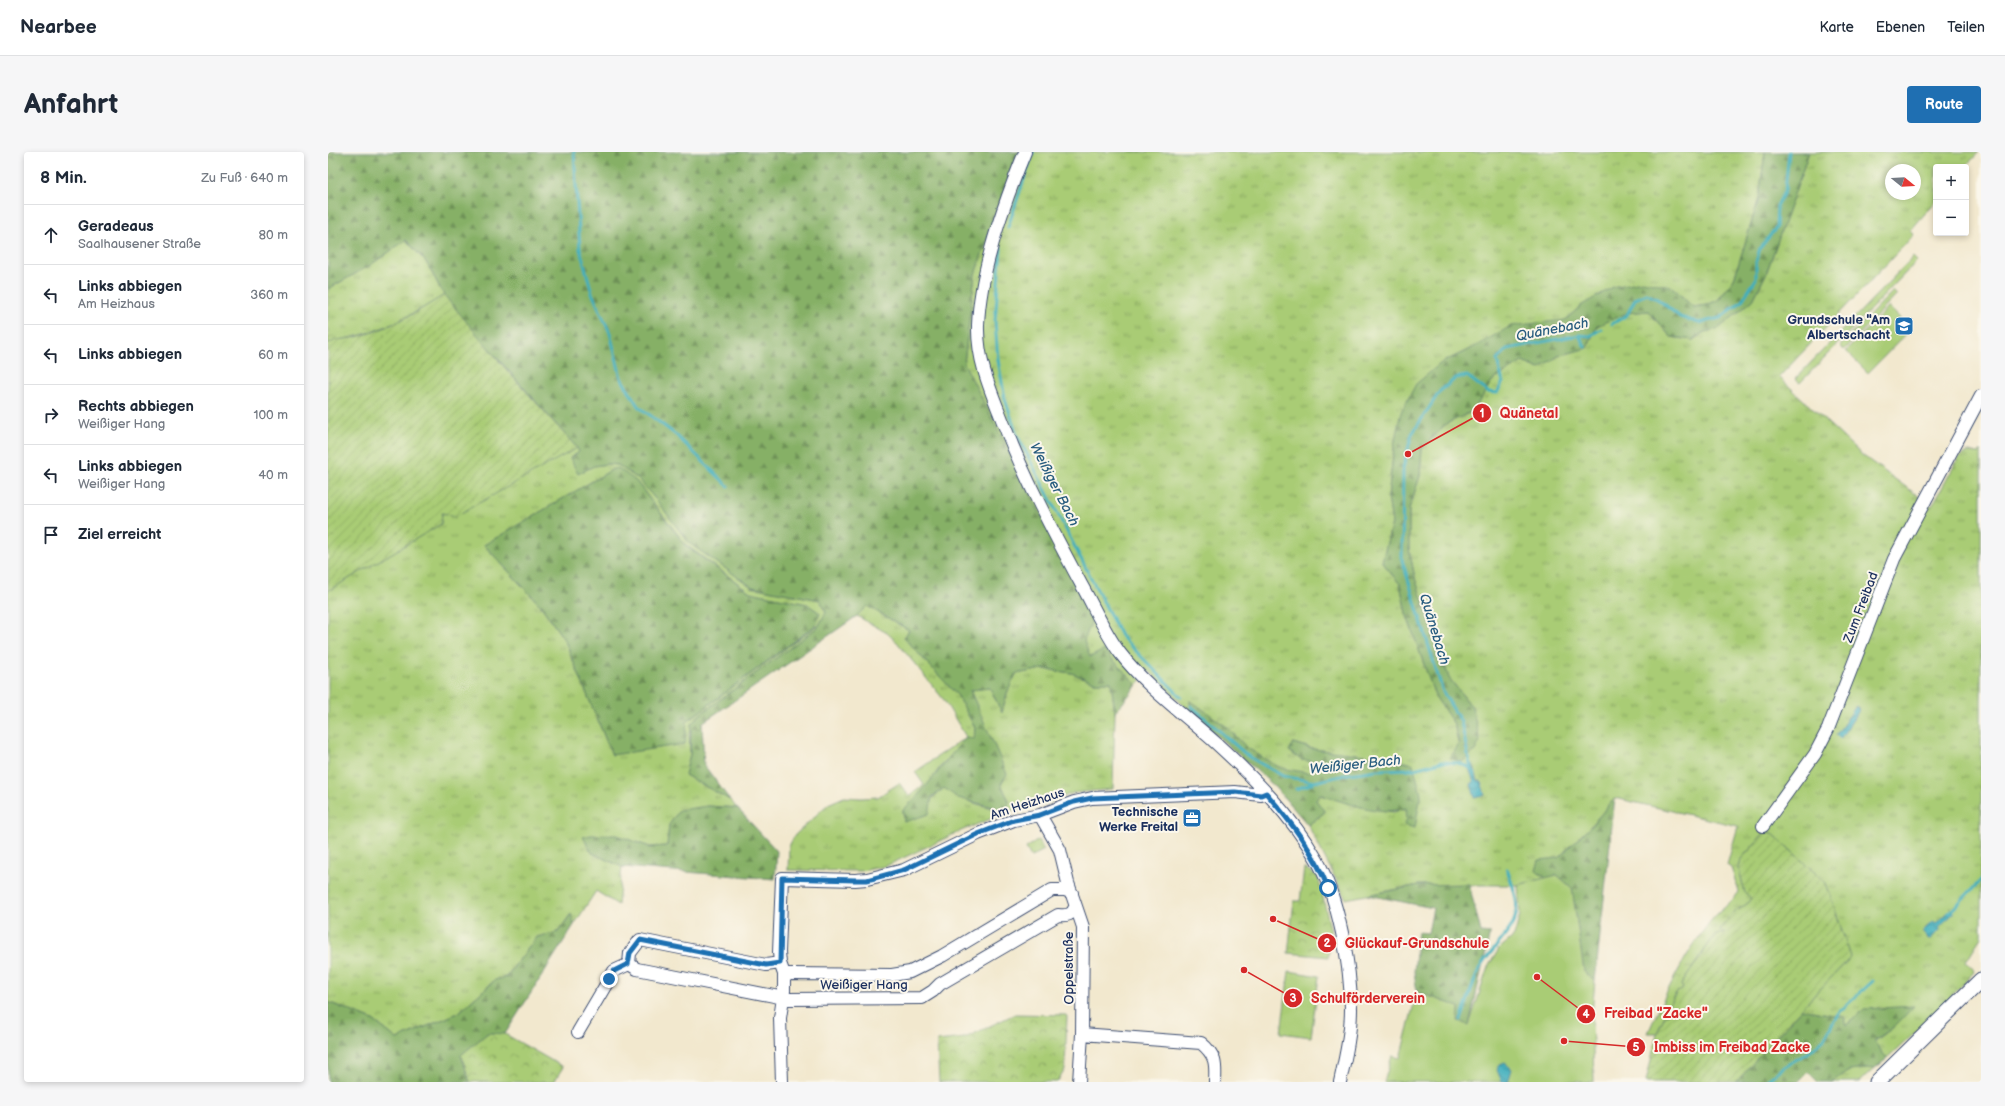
<!DOCTYPE html>
<html lang="de">
<head>
<meta charset="utf-8">
<style>
  :root { --surface:#fff; --page:#f6f6f7; --text:#1f2937; --muted:#747a83; --line:#e0e1e3; --accent:#1f6fb2 }
  body { margin:0; font-family:"Balsamiq Sans",sans-serif; background:var(--page); color:var(--text) }
  .controls { position:absolute; right:12px; top:12px; display:grid; overflow:hidden; border-radius:4px; box-shadow:0 2px 6px #0003 }
  .controls button { width:36px; height:36px; display:grid; place-items:center; padding:0; border:0; border-bottom:1px solid var(--line); background:var(--surface); color:var(--text); font:20px sans-serif }
  .compass { position:absolute; left:1557px; top:12px; width:36px; height:36px; border-radius:50%; background:var(--surface); box-shadow:0 2px 6px #0003; rotate:108deg }
  .stop { position:absolute; width:12px; height:12px; margin:-9px; border:3px solid #1f6fb2; border-radius:50%; background:#fff }
  .stop.end { background:#1f6fb2; border-color:#fff; box-shadow:0 1px 4px #0008 }
  .list { margin:0; padding:0; list-style:none }
  h2 { display:flex; justify-content:space-between; align-items:center; height:52px; margin:0; padding:0 16px; font-size:17px }
  h2 small { font-size:13px; font-weight:400; color:var(--muted) }
  .list li { display:grid; grid-template-columns:26px 1fr auto; gap:12px; align-items:center; box-sizing:border-box; height:60px; padding:0 16px; border-top:1px solid var(--line) }
  .list b { display:block; font-size:15px; white-space:nowrap }
  .list p { margin:0; font-size:13px; white-space:nowrap; color:var(--muted) }
  .list em { font-size:13px; font-style:normal; color:var(--muted) }
  .icon { flex:none; width:22px; height:22px; fill:none; stroke:currentColor; stroke-width:2; stroke-linecap:round; stroke-linejoin:round }
  .map { position:relative; flex:none; width:1653px; height:930px; overflow:hidden; border-radius:4px }
  header { display:flex; align-items:center; gap:24px; box-sizing:border-box; height:56px; padding:0 20px; background:var(--surface); border-bottom:1px solid var(--line) }
  header strong { font-size:19px }
  nav { display:flex; gap:22px; margin-inline-start:auto; font-size:14px }
  .intro { display:flex; align-items:center; justify-content:space-between; box-sizing:border-box; height:96px; padding:0 24px }
  h1 { margin:0; font-size:28px }
  .button { padding:10px 18px; border-radius:4px; background:var(--accent); color:#fff; font-size:14px; font-weight:700 }
  main { display:flex; gap:24px; padding:0 24px }
  aside { flex:1; background:var(--surface); border-radius:4px; box-shadow:0 2px 6px #0003 }
  .map>svg:first-child { display:block }
  .grass { fill:url(#grass-tufts); stroke:#627e6a; fill-rule:evenodd }
  .forest { fill:url(#forest-firs); stroke:#507062 }
  .park { fill:url(#park-crowns); stroke:#627e6a }
  .garden { fill:url(#garden-furrows); stroke:#627e6a }
  .pitch { fill:#a9cc75; stroke:#627e6a }
  .water { fill:url(#water-waves); stroke:#2e6f8e }
  .lines { fill:none; stroke-linecap:round; stroke-linejoin:round }
  .stream { stroke:#41afbd; stroke-width:3 }
  .minor-casing { stroke:#3b4b6f; stroke-width:14 }
  .major-casing { stroke:#3b4b6f; stroke-width:17 }
  .minor { stroke:#fff; stroke-width:12 }
  .major { stroke:#fff; stroke-width:15 }
  .route { stroke:#1f6fb2; stroke-width:5 }
  .labels { text-anchor:middle; stroke-width:4; stroke-linejoin:round; paint-order:stroke }
  .poi-label { font-size:13px; font-weight:bold; fill:#1b2f5e; stroke:#fbf7ec; text-anchor:end }
  .street-label { font-size:13px; fill:#1b2f5e; stroke:#fbf7ec }
  .water-label { font-size:14px; font-style:italic; fill:#285c7f; stroke:#fbf7ec }
  .leader { fill:none; stroke:#d62828; stroke-width:1.5 }
  .callout-dot { fill:#d62828; stroke:#fbf7ec; stroke-width:1.5 }
  .mark-label { font-size:12px; text-anchor:middle; font-weight:bold; fill:#fff }
  .callout-label { font-size:14px; text-anchor:middle; font-weight:bold; fill:#d62828; stroke:#fbf7ec; stroke-width:4; stroke-linejoin:round; paint-order:stroke }
</style>
</head>
<body>
<header>
<strong>Nearbee</strong>
<nav><a>Karte</a><a>Ebenen</a><a>Teilen</a></nav>
</header>
<div class="intro"><h1>Anfahrt</h1><a class="button">Route</a></div>
<main>
<aside>
<h2>8 Min.<small>Zu Fuß · 640 m</small></h2>
<ul class="list">
<li><svg class="icon" aria-label="ahead" viewBox="0 0 24 24"><path d="M12 20V5M6 11l6-6 6 6"/></svg><div><b>Geradeaus</b><p>Saalhausener Straße</p></div><em>80 m</em></li>
<li><svg class="icon" aria-label="left" viewBox="0 0 24 24"><path d="M17 20v-9H6M10 6l-5 5 5 5"/></svg><div><b>Links abbiegen</b><p>Am Heizhaus</p></div><em>360 m</em></li>
<li><svg class="icon" aria-label="left" viewBox="0 0 24 24"><path d="M17 20v-9H6M10 6l-5 5 5 5"/></svg><div><b>Links abbiegen</b></div><em>60 m</em></li>
<li><svg class="icon" aria-label="right" viewBox="0 0 24 24"><path d="M7 20v-9h11M14 6l5 5-5 5"/></svg><div><b>Rechts abbiegen</b><p>Weißiger Hang</p></div><em>100 m</em></li>
<li><svg class="icon" aria-label="left" viewBox="0 0 24 24"><path d="M17 20v-9H6M10 6l-5 5 5 5"/></svg><div><b>Links abbiegen</b><p>Weißiger Hang</p></div><em>40 m</em></li>
<li><svg class="icon" aria-label="arrive" viewBox="0 0 24 24"><path d="M6 21V4h12l-3 4 3 4H6"/></svg><div><b>Ziel erreicht</b></div></li>
</ul>
</aside>
<div class="map">
<svg width="1653" height="930" viewBox="0 0 1653 930">
  <defs>
    <pattern id="grass-tufts" width="24" height="20" patternUnits="userSpaceOnUse"><rect width="24" height="20" fill="#a9cc75"/><path d="M3 7l-1-3M5 7V3M7 7l1-3M15 17l-1-3M17 17v-4M19 17l1-3" fill="none" stroke="#89a663"/></pattern>
    <pattern id="forest-firs" width="22" height="20" patternUnits="userSpaceOnUse"><rect width="22" height="20" fill="#86b066"/><path d="M5 1l3.5 6h-7zM16 11l3.5 6h-7z" fill="#6d9057"/></pattern>
    <pattern id="park-crowns" width="20" height="18" patternUnits="userSpaceOnUse"><rect width="20" height="18" fill="#a9cc75"/><path d="M2 6a3 3 0 1 1 6 0M12 15a3 3 0 1 1 6 0" fill="none" stroke="#89a663"/></pattern>
    <pattern id="garden-furrows" width="10" height="10" patternUnits="userSpaceOnUse"><rect width="10" height="10" fill="#a9cc75"/><path d="M-1 1l2-2M0 10L10 0M9 11l2-2" fill="none" stroke="#89a663"/></pattern>
    <pattern id="water-waves" width="16" height="10" patternUnits="userSpaceOnUse"><rect width="16" height="10" fill="#41afbd"/><path d="M0 5q4-4 8 0t8 0" fill="none" stroke="#368f9d"/></pattern>
  </defs>
  <rect width="100%" height="100%" fill="#fbf7ec"/>
  <filter id="ink" filterUnits="userSpaceOnUse"><feTurbulence type="fractalNoise" baseFrequency=".025" numOctaves="2"/><feDisplacementMap in="SourceGraphic" scale="8" xChannelSelector="R" yChannelSelector="G"/><feConvolveMatrix kernelMatrix="1 2 1 2 8 2 1 2 1" color-interpolation-filters="sRGB"/></filter>
  <filter id="wash" filterUnits="userSpaceOnUse"><feTurbulence type="fractalNoise" baseFrequency=".012" numOctaves="4" result="noise"/><feDisplacementMap in="SourceGraphic" scale="16" xChannelSelector="R" yChannelSelector="G"/><feGaussianBlur stdDeviation="0.9" result="paint"/><feColorMatrix in="noise" values="0 0 0 0 0 0 0 0 0 0 0 0 0 0 0 0 0 1.4 0 .05"/><feComposite in="paint" operator="in"/></filter>
  <g filter="url(#wash)">
    <rect width="100%" height="100%" fill="#f2e8ce"/>
    <path class="grass" d="M 690,0 L 1437,0 L 1431,46 L 1406,127 L 1390,148 L 1379,153 L 1365,155 L 1343,134 L 1254,153 L 1237,168 L 1146,195 L 1113,211 L 1067,287 L 1060,345 L 1064,371 L 1054,410 L 1072,432 L 1078,461 L 1107,544 L 1126,572 L 1134,609 L 1144,555 L 1121,526 L 1087,426 L 1081,397 L 1081,357 L 1092,324 L 1094,297 L 1118,272 L 1145,259 L 1164,229 L 1194,210 L 1212,217 L 1230,204 L 1259,196 L 1269,174 L 1299,161 L 1320,159 L 1343,185 L 1365,188 L 1376,180 L 1390,177 L 1425,148 L 1438,122 L 1481,0 L 1651,0 L 1637,15 L 1608,15 L 1608,49 L 1582,79 L 1586,83 L 1451,225 L 1534,303 L 1604,354 L 1631,305 L 1640,300 L 1651,301 L 1653,298 L 1653,785 L 1638,809 L 1647,819 L 1605,864 L 1559,907 L 1546,890 L 1567,874 L 1519,873 L 1516,865 L 1473,857 L 1523,805 L 1498,731 L 1445,682 L 1438,679 L 1413,707 L 1411,717 L 1417,741 L 1424,745 L 1419,752 L 1406,760 L 1392,778 L 1398,781 L 1387,783 L 1353,833 L 1355,836 C 1353,840 1351,839 1348,841 C 1341,848 1343,855 1340,862 L 1337,863 L 1329,881 L 1320,881 C 1337,842 1355,805 1381,771 C 1390,759 1403,752 1411,740 L 1403,716 L 1399,713 L 1410,674 L 1287,646 L 1261,676 L 1230,706 L 1209,719 L 1218,726 L 1190,733 L 1091,733 L 1018,747 L 980,673 L 997,660 L 987,648 L 992,643 L 1044,657 L 1066,660 L 1078,656 L 1079,667 L 1087,676 L 1085,612 L 1052,605 L 985,597 L 965,591 L 973,608 L 982,609 L 988,616 L 981,622 L 953,616 L 940,609 L 918,595 L 899,575 L 862,549 L 863,561 L 821,519 L 809,533 L 776,499 L 762,505 L 636,211 L 647,122 ZM 1563,18 L 1587,18 L 1587,42 L 1563,42 Z
      M 78,88 L 98,110 L 116,143 C 83,164 49,182 10,188 C 6,188 6,191 0,191 L 0,137 L 41,114 Z
      M 249,296 L 266,314 L 279,312 L 290,313 L 310,327 L 330,350 L 361,391 L 424,435 L 492,448 L 498,460 L 490,475 L 370,564 L 361,582 L 362,602 L 357,623 L 402,648 L 409,656 L 380,654 L 341,673 L 339,694 L 322,695 L 287,683 L 264,701 L 294,715 L 290,753 L 268,739 L 246,773 L 242,763 L 230,780 L 209,785 L 178,825 L 167,828 L 130,861 L 69,887 L 45,868 L 0,850 L 0,439 L 113,372 L 114,361 L 128,363 ZM 285,317 L 308,329 L 358,393 L 422,440 L 479,452 L 492,461 L 488,474 L 359,569 L 284,603 L 237,489 L 213,454 L 156,393 Z
      M 539,454 L 581,478 L 576,486 L 630,544 L 647,576 L 646,587 L 615,611 L 598,635 L 575,658 L 576,670 L 616,636 C 635,649 656,655 679,659 L 681,649 L 673,632 L 678,622 L 642,538 L 662,536 L 674,560 L 679,541 L 688,522 L 715,517 L 744,521 L 766,530 L 783,530 L 787,561 L 785,637 L 745,641 L 720,651 L 685,658 L 635,678 L 558,714 L 534,719 L 460,718 L 461,694 L 467,683 L 500,652 L 516,645 L 533,646 L 550,645 L 571,631 L 581,644 L 596,633 L 587,620 L 638,585 L 616,548 L 569,490 L 559,481 L 529,464 Z
      M 710,688 L 716,698 L 703,705 L 698,696 Z
      M 1547,916 L 1532,930 L 1503,930 L 1521,919 Z"/>
    <path class="forest" d="M 0,0 L 690,0 L 647,122 L 636,211 L 765,466 L 756,489 L 762,505 L 776,498 L 809,533 L 787,561 L 783,530 L 766,530 L 744,521 L 715,517 L 688,522 L 679,541 L 674,561 L 662,536 L 642,538 L 679,622 L 673,632 L 681,649 L 679,659 L 630,646 L 616,636 L 604,645 L 601,662 L 576,670 L 575,658 C 599,636 617,609 638,585 L 646,587 L 647,576 L 630,544 L 576,486 L 581,478 L 539,454 L 529,464 L 374,571 L 376,613 L 402,648 L 357,623 L 362,602 L 363,572 L 370,564 L 490,475 L 498,460 L 492,448 L 424,435 L 361,391 L 330,350 L 310,327 L 290,313 L 279,312 L 266,314 L 250,322 L 242,306 L 251,300 L 249,296 L 133,165 L 116,143 L 98,110 L 78,88 L 41,114 L 0,137 Z
      M 1437,0 L 1481,0 L 1438,122 L 1425,148 L 1390,177 L 1376,180 L 1365,188 L 1343,185 L 1320,159 L 1299,161 L 1269,174 L 1259,196 L 1230,204 L 1212,217 L 1194,210 L 1164,229 L 1145,259 L 1118,272 L 1094,297 L 1092,324 L 1081,357 L 1081,397 L 1087,426 L 1121,526 L 1144,555 L 1152,589 L 1147,599 L 1134,610 L 1122,606 L 1131,592 L 1126,572 L 1107,544 L 1078,461 L 1072,432 L 1054,410 L 1064,371 L 1060,345 L 1067,287 L 1073,260 L 1088,232 L 1113,211 L 1146,195 L 1183,174 L 1237,168 L 1254,153 L 1285,135 L 1314,129 L 1343,134 L 1365,155 L 1379,153 L 1390,148 L 1406,127 L 1431,46 Z
      M 290,316 L 308,329 L 358,394 L 422,440 L 479,452 L 492,461 L 488,473 L 359,569 L 357,592 L 284,603 L 237,489 L 213,454 L 156,393 L 285,317 Z
      M 862,548 L 899,575 L 918,595 L 940,609 L 953,616 L 981,621 L 987,616 L 982,609 L 973,608 L 961,599 L 965,591 L 985,597 L 1052,605 L 1085,612 L 1093,642 L 1087,676 L 1076,673 L 1079,667 L 1078,656 C 1051,665 1019,650 992,643 L 988,648 L 997,660 L 980,673 L 944,632 L 863,561 Z
      M 1287,646 L 1267,829 L 1256,820 L 1244,736 L 1229,723 L 1218,726 L 1208,719 L 1211,708 L 1230,706 L 1261,676 Z
      M 380,654 L 409,656 L 449,699 L 447,727 L 294,715 L 264,701 L 255,685 L 263,683 L 288,683 L 322,695 L 339,694 L 341,673 L 351,658 Z
      M 1141,732 L 1153,780 L 1162,781 L 1141,873 L 1130,869 L 1131,855 L 1089,840 L 1086,820 L 1090,780 L 1100,781 L 1105,756 L 1040,743 L 1091,733 Z
      M 243,762 L 246,773 L 177,882 L 160,881 L 133,903 L 142,930 L 0,930 L 0,850 L 45,868 L 69,887 L 130,861 L 167,828 L 178,825 L 209,785 L 230,780 Z
      M 1586,854 L 1567,874 L 1546,889 L 1559,907 L 1547,916 L 1521,919 L 1503,930 L 1490,930 L 1480,920 L 1470,930 L 1408,930 L 1473,857 L 1516,865 L 1519,873 L 1536,857 Z"/>
    <path class="park" d="M 976,716 L 990,724 L 1004,784 L 1000,805 L 960,801 L 966,749 L 972,749 Z
      M 687,862 L 739,863 L 737,918 L 729,930 L 611,930 L 609,889 L 637,886 Z
      M 160,881 L 177,882 L 235,915 L 226,930 L 142,930 L 133,903 Z"/>
    <path class="garden" d="M 116,143 L 178,217 L 249,296 L 128,364 L 114,361 L 113,372 L 0,439 L 0,191 C 7,190 5,188 10,188 C 49,184 83,164 116,143 Z
      M 1438,679 L 1445,682 L 1498,731 L 1523,805 L 1473,857 L 1408,930 L 1318,930 L 1329,881 L 1337,863 L 1341,862 L 1341,852 L 1349,840 L 1354,838 L 1355,836 L 1353,833 L 1387,783 L 1397,781 L 1391,778 L 1406,760 L 1419,752 L 1423,746 L 1417,741 L 1411,717 L 1413,707 Z"/>
    <path class="pitch" d="M 1585,105 L 1589,109 L 1472,231 L 1467,227 Z
      M 1565,139 L 1569,143 L 1516,198 L 1512,194 Z
      M 1561,155 L 1583,177 L 1540,221 L 1518,199 Z
      M 1229,723 L 1244,736 L 1256,820 L 1267,829 L 1264,862 L 1266,930 L 1056,930 L 1064,904 L 1072,906 L 1089,840 L 1131,855 L 1130,869 L 1141,873 L 1160,815 L 1171,797 L 1186,784 L 1192,763 L 1190,733 Z
      M 961,819 L 991,824 L 983,885 L 953,881 Z"/>
    <path class="water" d="M 1528,554 L 1532,557 L 1512,587 L 1508,583 Z
      M 1145,612 L 1150,629 L 1153,629 L 1157,643 L 1147,646 L 1143,632 L 1146,630 L 1140,614 Z
      M 1623,758 L 1626,761 L 1611,775 L 1613,777 L 1601,788 L 1594,780 L 1605,769 L 1608,771 Z
      M 1177,911 L 1184,917 L 1180,930 L 1174,930 L 1169,918 L 1172,913 Z"/>
    <g class="lines">
      <path class="stream" d="M 246,0 L 252,97 L 264,141 L 282,181 L 293,226 L 310,254 L 348,283 L 400,334
        M 680,75 L 705,0
        M 673,96 L 667,169 L 670,208 L 677,247 L 689,283 L 793,484 L 853,545
        M 1284,172 L 1299,163 L 1307,147 L 1319,142 L 1331,148 L 1352,165 L 1371,171 L 1392,166 L 1413,150 L 1428,127 L 1428,110 L 1432,96 L 1448,76 L 1449,54 L 1457,38 L 1461,0
        M 1251,183 L 1257,195
        M 863,554 L 921,605 L 955,624 L 986,630 L 1021,622 L 1049,618 L 1086,617 L 1113,610 L 1130,611 L 1143,616
        M 1143,617 L 1133,570 L 1115,540 L 1074,408 L 1075,316 L 1084,282 L 1112,239 L 1128,226 L 1139,224 L 1160,240 L 1169,241 L 1175,230 L 1169,208 L 1179,197 L 1251,183 L 1262,184 L 1273,177
        M 968,637 L 985,631
        M 1621,761 L 1653,728
        M 1133,868 C 1139,852 1143,834 1151,818 C 1160,799 1184,783 1188,762 C 1191,747 1183,730 1179,717
        M 1437,930 L 1457,914 L 1480,901 L 1496,887 L 1511,860 L 1545,829"/>
    </g>
  </g>
  <g filter="url(#ink)">
    <g class="lines">
      <g class="minor-casing">
        <path id="minor" d="M 697,0 C 676,51 652,118 650,173 C 649,206 661,235 673,265 C 695,323 724,378 753,432 C 766,455 777,481 792,501 C 819,536 856,562 889,592 C 926,626 964,664 989,708 C 1010,746 1023,813 1023,857 C 1023,881 1017,907 1012,930
          M 712,663 L 732,698 L 740,731 L 755,775 L 754,882 L 751,930
          M 1435,674 L 1487,602 L 1500,577 L 1566,407 L 1653,244
          M 301,812 L 309,817 L 461,847 L 594,846 L 605,839 L 612,832 L 730,763 C 739,764 744,763 747,755
          M 301,812 L 302,801 L 312,788 L 438,813 L 452,811
          M 456,827 L 460,822 L 463,822 L 564,823 L 582,820 L 614,804 L 724,738 L 737,738 L 744,741
          M 250,880 L 286,819 L 301,812
          M 754,882 L 873,891 C 888,903 888,912 887,930
          M 454,930 L 452,866 L 456,839 L 456,822 L 452,811 L 451,800 L 454,726 L 527,728 L 539,727 L 576,718 L 650,682 L 686,668 L 712,663 L 746,650 L 764,646 L 907,640 L 933,643 L 938,641"/>
      </g>
      <g class="major-casing">
        <path id="major" d="M 1549,930 L 1653,828"/>
      </g>
      <use href="#minor" class="minor"/>
      <use href="#major" class="major"/>
    </g>
  </g>
  <g class="lines" filter="url(#ink)">
    <path class="route" d="M 281,827 L 286,819 L 300,812 L 302,801 L 312,788 L 438,813 L 452,811 L 454,726 L 527,728 L 539,728 L 576,718 L 650,682 L 686,668 L 712,663 L 746,650 L 764,646 L 907,640 L 933,643 L 938,641 C 964,671 986,700 1000,736"/>
  </g>
  <defs>
    <g id="school-square" transform="scale(1)"><rect x="-9" y="-9" width="18" height="18" rx="4" fill="#1f6fb2" stroke="#fbf7ec"/><path d="M0-5L7-2L0 1L-7-2ZM-4 1L0 2.5L4 1V4Q0 6-4 4Z" fill="#fff"/></g>
    <g id="office-square" transform="scale(1)"><rect x="-9" y="-9" width="18" height="18" rx="4" fill="#1f6fb2" stroke="#fbf7ec"/><path d="M-6-3h4V-5.5h4V-3h4V5H-6ZM-1-4.5V-3h2v-1.5ZM-6 0V1H6V0Z" fill="#fff"/></g>
  </defs>
  <g fill-rule="evenodd">
    <use href="#school-square" x="1576" y="174"/>
    <use href="#office-square" x="864" y="666"/>
  </g>
  <g class="labels">
    <g class="poi-label">
      <text x="1562" y="172">Grundschule "Am<tspan x="1562" dy="15">Albertschacht</tspan></text>
      <text x="850" y="664">Technische<tspan x="850" dy="15">Werke Freital</tspan></text>
    </g>
    <g class="street-label">
      <text transform="translate(1532 455) rotate(-69)" y="5">Zum Freibad</text>
      <text transform="translate(699 651) rotate(-18)" y="5">Am Heizhaus</text>
      <text transform="translate(740 816) rotate(-90)" y="5">Oppelstraße</text>
      <text x="536" y="837">Weißiger Hang</text>
    </g>
    <g class="water-label">
      <text transform="translate(1224 177) rotate(-11)" y="5">Quänebach</text>
      <text transform="translate(727 332) rotate(63)" y="5">Weißiger Bach</text>
      <text transform="translate(1107 477) rotate(73)" y="5">Quänebach</text>
      <text transform="translate(1027 612) rotate(-6)" y="5">Weißiger Bach</text>
    </g>
  </g>
  <path class="leader" d="M1080 302L1154 261M945 767L999 791M916 818L965 846M1209 825L1258 862M1236 889L1308 895"/>
  <g class="callout-dot">
    <circle cx="1080" cy="302" r="4"/>
    <circle cx="945" cy="767" r="4"/>
    <circle cx="916" cy="818" r="4"/>
    <circle cx="1209" cy="825" r="4"/>
    <circle cx="1236" cy="889" r="4"/>
    <circle cx="1154" cy="261" r="10"/>
    <circle cx="999" cy="791" r="10"/>
    <circle cx="965" cy="846" r="10"/>
    <circle cx="1258" cy="862" r="10"/>
    <circle cx="1308" cy="895" r="10"/>
  </g>
  <g class="mark-label">
    <text x="1154" y="265">1</text>
    <text x="999" y="795">2</text>
    <text x="965" y="850">3</text>
    <text x="1258" y="866">4</text>
    <text x="1308" y="899">5</text>
  </g>
  <g class="callout-label">
    <text x="1201" y="266">Quänetal</text>
    <text x="1089" y="796">Glückauf-Grundschule</text>
    <text x="1040" y="851">Schulförderverein</text>
    <text x="1328" y="866">Freibad "Zacke"</text>
    <text x="1404" y="900">Imbiss im Freibad Zacke</text>
  </g>
</svg>
<div class="controls">
<button>+</button>
<button>−</button>
</div>
<svg class="compass" viewBox="-18 -18 36 36"><path d="M0-13l5 13h-10z" fill="#e53935"/><path d="M0 13l5-13h-10z" fill="#747a83"/></svg>
<div class="stop" style="left:1000px;top:736px"></div>
<div class="stop end" style="left:281px;top:827px"></div>
</div>
</main>
</body>
</html>
